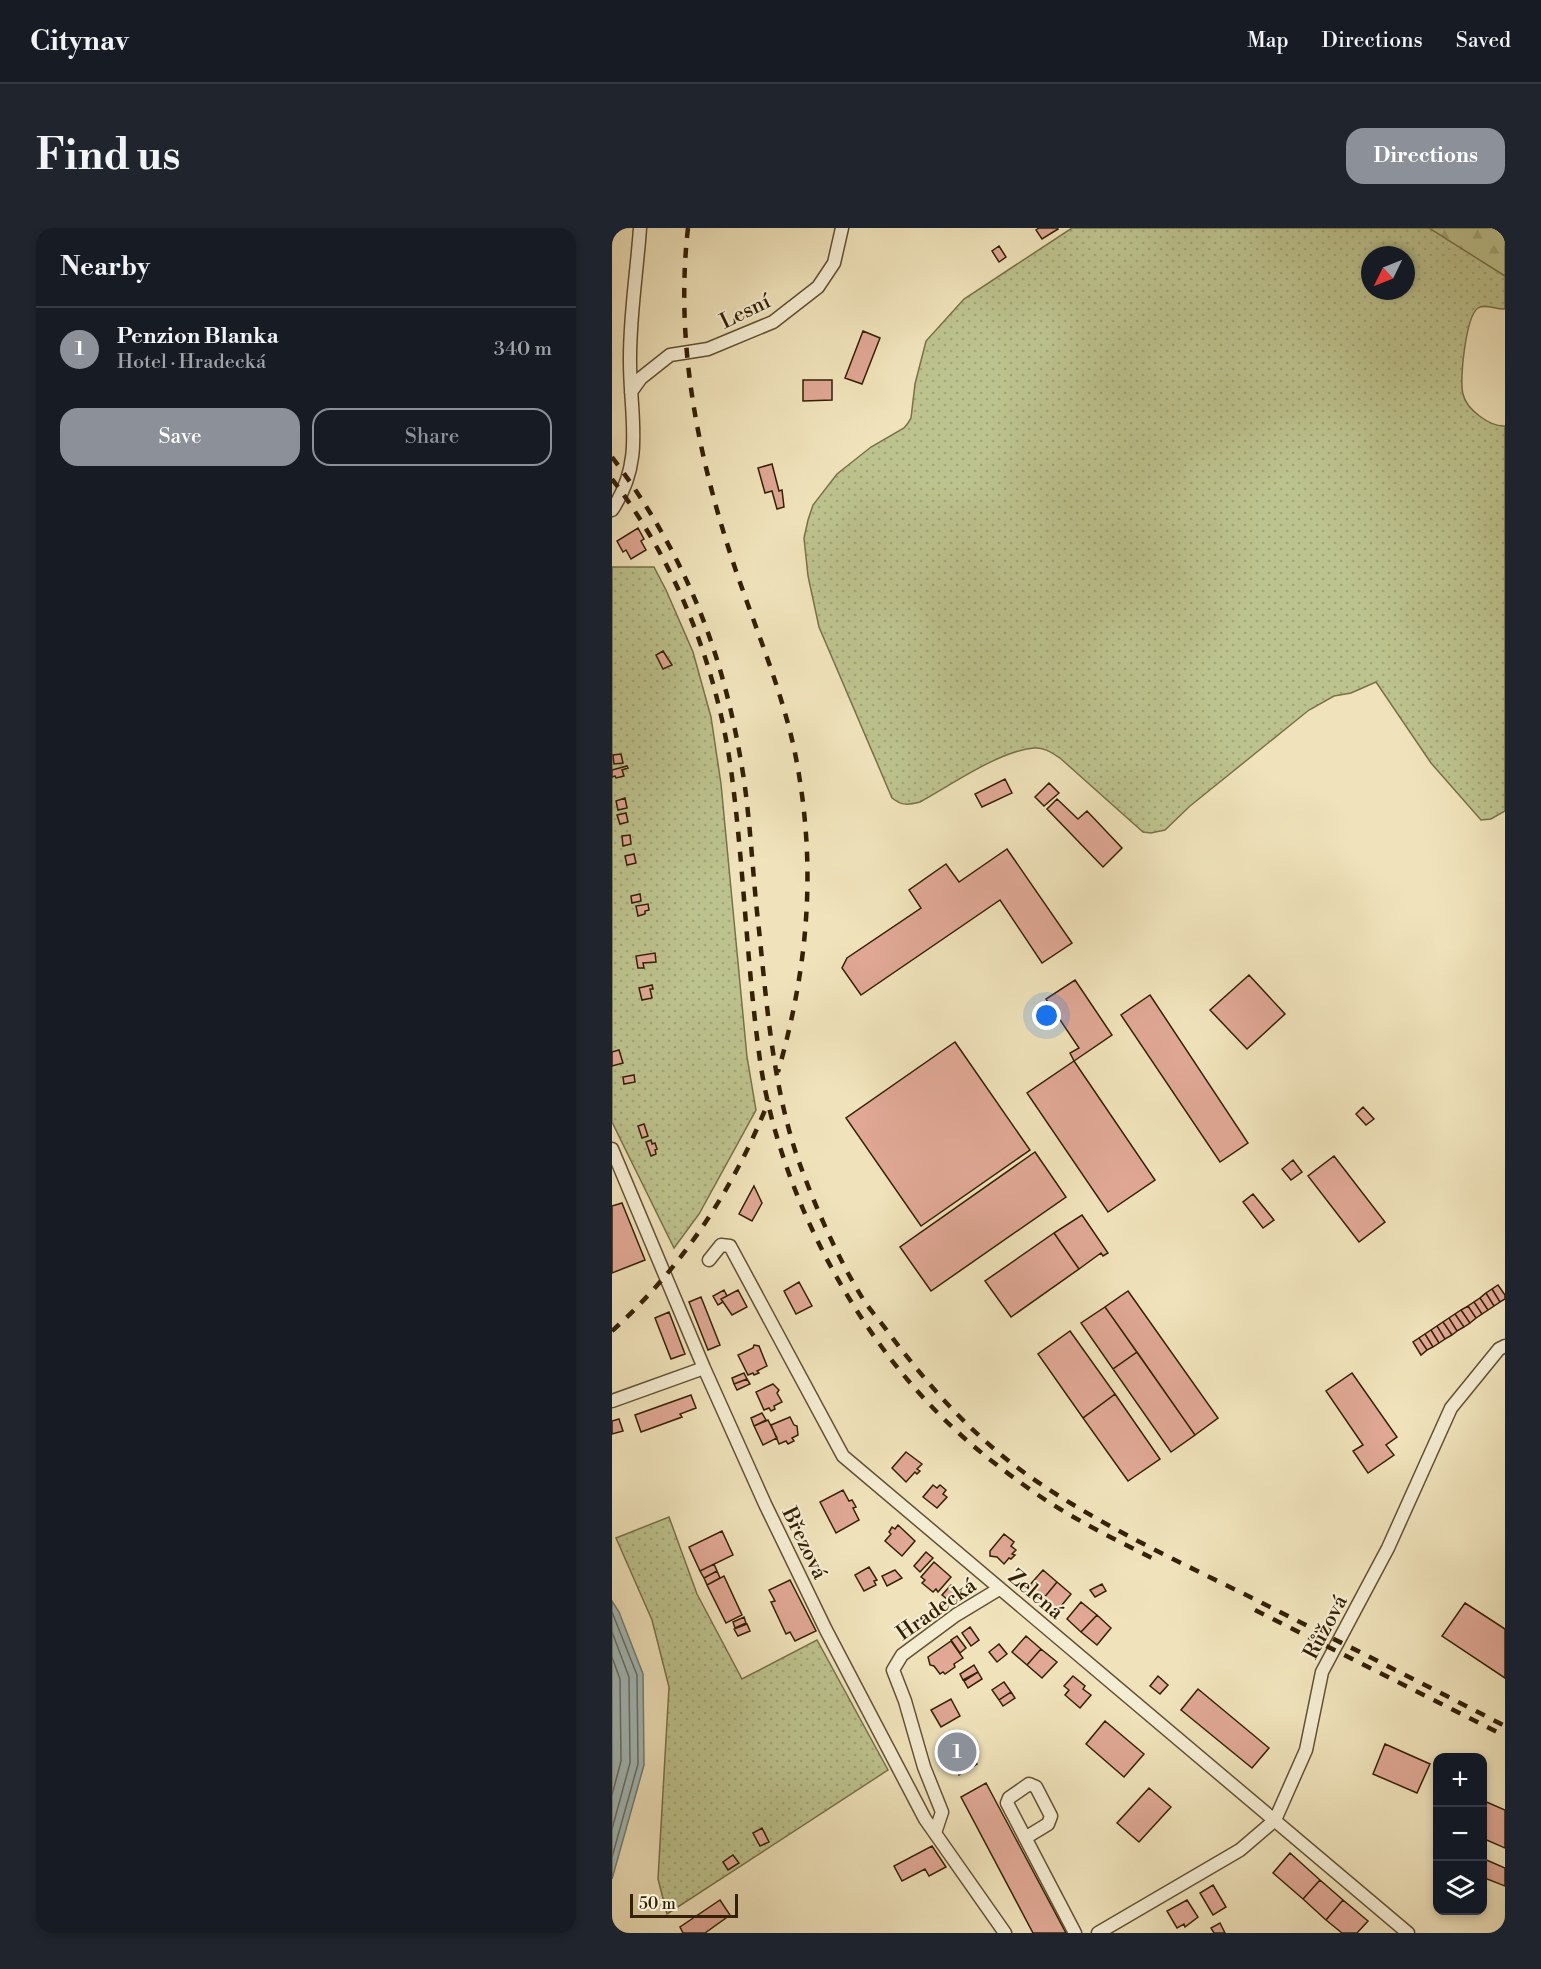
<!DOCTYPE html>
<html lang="en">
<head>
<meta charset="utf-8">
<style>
  :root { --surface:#171b24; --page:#20242c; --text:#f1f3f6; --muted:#9ea1a6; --line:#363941; --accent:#8c9099 }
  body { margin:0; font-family:"Libre Bodoni",serif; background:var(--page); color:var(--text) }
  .controls { position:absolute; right:18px; bottom:18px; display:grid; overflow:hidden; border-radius:12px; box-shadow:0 3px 9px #0003 }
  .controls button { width:54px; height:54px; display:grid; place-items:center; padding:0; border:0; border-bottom:2px solid var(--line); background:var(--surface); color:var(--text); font:30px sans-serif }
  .compass { position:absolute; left:749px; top:18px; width:54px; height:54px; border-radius:50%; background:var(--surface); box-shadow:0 3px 9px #0003; rotate:227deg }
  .scale { position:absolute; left:18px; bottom:15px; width:108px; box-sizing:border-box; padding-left:6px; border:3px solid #342004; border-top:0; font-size:16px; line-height:21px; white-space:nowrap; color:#342004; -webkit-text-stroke:4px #f5edd3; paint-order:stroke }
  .you { position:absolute; left:435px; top:788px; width:21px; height:21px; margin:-15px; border:4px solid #fff; border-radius:50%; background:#1a73e8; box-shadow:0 0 0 9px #1a73e833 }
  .badge { display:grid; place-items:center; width:39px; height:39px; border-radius:50%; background:var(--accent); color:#fff; font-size:20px; font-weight:700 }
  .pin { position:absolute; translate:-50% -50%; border:3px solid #fff; box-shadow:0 2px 6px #0006 }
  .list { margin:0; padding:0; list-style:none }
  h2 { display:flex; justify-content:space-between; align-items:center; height:78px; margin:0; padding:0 24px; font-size:26px }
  h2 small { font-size:20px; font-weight:400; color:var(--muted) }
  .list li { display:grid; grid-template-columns:39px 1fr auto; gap:18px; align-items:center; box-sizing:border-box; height:84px; padding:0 24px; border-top:2px solid var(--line) }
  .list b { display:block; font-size:22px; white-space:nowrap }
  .list p { margin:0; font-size:20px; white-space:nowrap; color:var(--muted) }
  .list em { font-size:20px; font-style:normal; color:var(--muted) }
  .actions { display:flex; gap:12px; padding:18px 24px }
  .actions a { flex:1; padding:14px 0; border:2px solid var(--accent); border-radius:18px; text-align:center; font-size:21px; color:var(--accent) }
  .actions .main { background:var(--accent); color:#fff }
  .icon { flex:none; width:33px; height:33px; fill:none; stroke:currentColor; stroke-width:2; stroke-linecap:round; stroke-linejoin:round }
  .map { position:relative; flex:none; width:893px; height:1705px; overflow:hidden; border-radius:18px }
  header { display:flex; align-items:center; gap:36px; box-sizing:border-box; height:84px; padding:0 30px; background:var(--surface); border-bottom:2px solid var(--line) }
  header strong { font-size:28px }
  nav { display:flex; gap:33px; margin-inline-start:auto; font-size:21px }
  .intro { display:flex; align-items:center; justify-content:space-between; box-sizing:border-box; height:144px; padding:0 36px }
  h1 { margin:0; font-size:42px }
  .button { padding:15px 27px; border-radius:18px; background:var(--accent); color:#fff; font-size:21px; font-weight:700 }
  main { display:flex; gap:36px; padding:0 36px }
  aside { flex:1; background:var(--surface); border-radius:18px; box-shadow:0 3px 9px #0003 }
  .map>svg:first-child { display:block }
  .grass { fill:url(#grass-dots); stroke:#787249; stroke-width:1.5; fill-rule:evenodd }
  .forest { fill:url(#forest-firs); stroke:#787249; stroke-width:1.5 }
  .water { fill:#a1bbbc; stroke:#757d72; stroke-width:1.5 }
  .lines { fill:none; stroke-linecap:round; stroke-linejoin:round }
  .shore { stroke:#6a6e60; stroke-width:1.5 }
  .building { fill:#e0a895; stroke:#342004; stroke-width:1.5 }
  .street-casing { stroke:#635132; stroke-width:15 }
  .street { stroke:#f5edd3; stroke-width:12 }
  .rail { stroke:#342004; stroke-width:4.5; stroke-dasharray:10 10; stroke-linecap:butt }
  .labels { text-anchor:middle; stroke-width:4.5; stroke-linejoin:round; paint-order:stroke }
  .street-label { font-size:21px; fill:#342004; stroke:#f5edd3 }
</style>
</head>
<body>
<header>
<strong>Citynav</strong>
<nav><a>Map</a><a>Directions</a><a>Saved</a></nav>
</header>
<div class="intro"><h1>Find us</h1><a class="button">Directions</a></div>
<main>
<aside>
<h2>Nearby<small></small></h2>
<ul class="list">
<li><span class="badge">1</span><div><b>Penzion Blanka</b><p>Hotel · Hradecká</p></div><em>340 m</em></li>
</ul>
<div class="actions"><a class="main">Save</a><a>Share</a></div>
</aside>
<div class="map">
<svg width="893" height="1705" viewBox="0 0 893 1705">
  <defs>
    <pattern id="grass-dots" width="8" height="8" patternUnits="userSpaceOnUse" patternTransform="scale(1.5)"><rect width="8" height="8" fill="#bdc38e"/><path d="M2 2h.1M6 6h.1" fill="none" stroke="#a3a779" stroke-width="1.8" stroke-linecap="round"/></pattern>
    <pattern id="forest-firs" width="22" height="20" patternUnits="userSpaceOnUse" patternTransform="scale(1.5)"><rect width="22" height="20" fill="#bdc38e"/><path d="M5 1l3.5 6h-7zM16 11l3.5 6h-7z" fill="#a3a779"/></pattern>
  </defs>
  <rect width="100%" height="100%" fill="#f0e3bb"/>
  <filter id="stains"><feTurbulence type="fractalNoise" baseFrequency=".00333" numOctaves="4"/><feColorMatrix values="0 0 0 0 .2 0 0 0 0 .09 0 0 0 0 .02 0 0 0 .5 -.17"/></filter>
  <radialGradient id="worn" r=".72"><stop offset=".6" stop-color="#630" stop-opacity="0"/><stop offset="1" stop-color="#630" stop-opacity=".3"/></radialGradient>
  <path class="grass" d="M 460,0 L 819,0 L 893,45 L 893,81 C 885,82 873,75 866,80 C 854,88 847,152 851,166 C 854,181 878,199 893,198 L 893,583 L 879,591 L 869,592 L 819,535 L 764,454 L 739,465 L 722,468 L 697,482 L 578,578 L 553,602 L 539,605 L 531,604 L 448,530 C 440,525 432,519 422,520 C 387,523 339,557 308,574 C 296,577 290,578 280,570 L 207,399 L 196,348 L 192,310 L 196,292 L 201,277 L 225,246 L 259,219 L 292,200 L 296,195 L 299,190 L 303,156 L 314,113 L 352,71 ZM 758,27 L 794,27 L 794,63 L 758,63 Z
    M 0,339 L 42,339 L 54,362 L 81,424 L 99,489 L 109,556 L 135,829 L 144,882 L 87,986 L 62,1020 L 0,894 Z
    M 57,1289 L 85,1366 L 130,1451 L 205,1412 L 276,1542 L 55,1686 L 46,1651 L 57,1459 L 40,1392 L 4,1310 Z"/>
  <path class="forest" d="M 817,0 L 893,0 L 893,48 Z"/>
  <path class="water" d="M 0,1373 L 7,1384 L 31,1446 L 32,1537 L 0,1651 Z"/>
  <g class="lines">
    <path class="shore" d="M 0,1384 L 25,1447 L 26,1536 L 0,1629
      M 0,1404 L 17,1449 L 18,1535 L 0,1601
      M 0,1429 L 8,1451 L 9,1533 L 0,1567"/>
  </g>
  <path class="building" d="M 427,0 L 445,0 L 446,1 L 430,11 L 424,2 Z
    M 387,18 L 394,29 L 387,34 L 380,23 Z
    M 251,103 L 268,110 L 250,156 L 233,150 Z
    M 191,152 L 220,152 L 220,172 L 191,173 Z
    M 160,236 L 167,263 L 170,262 L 172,279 L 165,281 L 160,263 L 153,265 L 146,240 Z
    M 26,300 L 32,311 L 29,313 L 34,322 L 19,331 L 14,322 L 11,324 L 5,313 Z
    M 51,423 L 60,437 L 51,441 L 44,427 Z
    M 9,526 L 11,535 L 2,536 L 1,527 Z
    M 15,538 L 16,540 L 10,542 L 12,548 L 4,550 L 3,548 L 0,549 L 0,542 Z
    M 393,551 L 400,565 L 370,579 L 363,566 Z
    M 437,555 L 447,565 L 432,578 L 423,569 Z
    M 13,570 L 15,580 L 6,582 L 4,573 Z
    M 445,571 L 466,591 L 475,583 L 510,620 L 491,639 L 435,581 Z
    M 14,585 L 16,594 L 8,596 L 5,587 Z
    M 18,607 L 19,616 L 11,618 L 10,608 Z
    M 395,621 L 460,715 L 430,735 L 388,672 L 249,767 L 230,740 L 235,730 L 309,680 L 297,662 L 334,636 L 347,654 Z
    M 22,626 L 24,635 L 15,637 L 13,628 Z
    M 28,666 L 29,673 L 20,675 L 19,668 Z
    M 36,676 L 37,682 L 33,683 L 33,686 L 26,688 L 24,678 Z
    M 43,725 L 44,734 L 31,735 L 32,740 L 26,740 L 24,728 Z
    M 637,747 L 673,786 L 635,821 L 598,782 Z
    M 463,752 L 500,807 L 462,833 L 458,825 L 467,820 L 434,771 Z
    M 40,757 L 41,761 L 38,761 L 40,770 L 30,772 L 27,760 Z
    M 538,767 L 636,915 L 608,934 L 509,787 Z
    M 343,814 L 418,922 L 309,998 L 234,890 Z
    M 7,822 L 11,835 L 0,838 L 0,824 Z
    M 462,833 L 543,952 L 496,984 L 415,865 Z
    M 22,847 L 23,854 L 12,856 L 11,849 Z
    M 751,879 L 762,891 L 754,897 L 744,886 Z
    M 32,896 L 36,908 L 30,910 L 26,898 Z
    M 39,912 L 40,916 L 43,915 L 45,921 L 43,922 L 44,926 L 39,928 L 34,914 Z
    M 423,924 L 454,969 L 319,1063 L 288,1019 Z
    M 722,928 L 773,994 L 747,1014 L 696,948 Z
    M 681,932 L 690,944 L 679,952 L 670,941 Z
    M 142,958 L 150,975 L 140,993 L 127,986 Z
    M 641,966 L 662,992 L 651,1000 L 631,974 Z
    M 10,975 L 33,1032 L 0,1045 L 0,978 Z
    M 470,987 L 496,1025 L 491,1028 L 489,1025 L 467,1041 L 442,1005 Z
    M 442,1005 L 467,1041 L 399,1089 L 373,1053 Z
    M 187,1054 L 200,1078 L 184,1086 L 172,1063 Z
    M 886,1057 L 893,1067 L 893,1071 L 888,1074 L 880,1061 Z
    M 880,1061 L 888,1074 L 882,1078 L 874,1065 Z
    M 112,1062 L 115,1068 L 109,1071 L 111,1074 L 106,1077 L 101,1068 Z
    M 126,1062 L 135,1079 L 120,1087 L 109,1071 Z
    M 516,1063 L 606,1190 L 583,1207 L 493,1079 Z
    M 874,1065 L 882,1078 L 876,1082 L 868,1070 Z
    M 89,1069 L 108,1117 L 96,1122 L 77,1074 Z
    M 868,1070 L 876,1082 L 870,1086 L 862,1074 Z
    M 862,1074 L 870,1086 L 864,1090 L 856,1078 Z
    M 856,1078 L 864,1090 L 858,1095 L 849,1082 Z
    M 493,1079 L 525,1124 L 501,1141 L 469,1095 Z
    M 849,1082 L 858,1095 L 852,1099 L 843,1086 Z
    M 57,1084 L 73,1126 L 59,1131 L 43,1090 Z
    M 843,1086 L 852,1099 L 845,1103 L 837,1090 Z
    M 837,1090 L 845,1103 L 840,1107 L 831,1094 Z
    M 831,1094 L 840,1107 L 833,1111 L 825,1098 Z
    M 825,1098 L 833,1111 L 827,1115 L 819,1102 Z
    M 819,1102 L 827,1115 L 821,1119 L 813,1106 Z
    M 458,1103 L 503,1166 L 471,1190 L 426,1126 Z
    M 813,1106 L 821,1119 L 815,1122 L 807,1110 Z
    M 807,1110 L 815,1122 L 809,1127 L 801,1114 Z
    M 142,1117 L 147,1118 L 155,1138 L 145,1143 L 147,1145 L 142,1147 L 141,1145 L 136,1147 L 126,1127 L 141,1120 Z
    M 525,1124 L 583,1207 L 559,1224 L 501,1141 Z
    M 132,1145 L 135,1151 L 122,1156 L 120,1150 Z
    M 740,1145 L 785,1209 L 774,1217 L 782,1227 L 756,1245 L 741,1223 L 751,1217 L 714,1163 Z
    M 135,1151 L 138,1156 L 125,1162 L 122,1156 Z
    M 161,1156 L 167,1162 L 165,1165 L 170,1174 L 162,1178 L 163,1181 L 159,1183 L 157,1180 L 152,1182 L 144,1164 Z
    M 503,1166 L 548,1231 L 516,1253 L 471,1190 Z
    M 79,1167 L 84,1180 L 68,1186 L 70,1189 L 29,1204 L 23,1187 Z
    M 150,1185 L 154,1192 L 142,1198 L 139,1190 Z
    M 178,1189 L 182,1197 L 185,1198 L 186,1207 L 180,1210 L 182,1213 L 176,1216 L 174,1213 L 167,1216 L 159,1197 Z
    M 7,1191 L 11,1203 L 0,1206 L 0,1193 Z
    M 156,1192 L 165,1210 L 151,1217 L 142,1198 Z
    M 294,1224 L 310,1236 L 305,1241 L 308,1243 L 305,1246 L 303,1244 L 294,1254 L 280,1240 Z
    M 321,1257 L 325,1260 L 328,1257 L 334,1262 L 331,1266 L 335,1269 L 325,1280 L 311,1269 Z
    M 231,1262 L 237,1273 L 240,1272 L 244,1279 L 241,1280 L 247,1292 L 224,1305 L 208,1274 Z
    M 286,1297 L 303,1313 L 290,1328 L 273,1313 L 279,1306 L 277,1304 L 280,1299 L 283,1301 Z
    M 110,1303 L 121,1327 L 88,1343 L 77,1319 Z
    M 392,1306 L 402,1314 L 399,1318 L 404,1322 L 400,1326 L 403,1327 L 399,1331 L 397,1330 L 392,1336 L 385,1329 L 378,1328 L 378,1323 Z
    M 314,1324 L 321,1330 L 308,1344 L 302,1338 Z
    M 322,1334 L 339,1349 L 326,1364 L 324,1361 L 321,1364 L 310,1355 L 313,1352 L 309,1349 Z
    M 102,1336 L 105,1343 L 92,1350 L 88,1343 Z
    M 257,1339 L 265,1352 L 262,1353 L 264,1357 L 252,1363 L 243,1347 Z
    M 283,1342 L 290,1350 L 275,1358 L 270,1348 Z
    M 431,1342 L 445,1354 L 431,1371 L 416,1359 Z
    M 105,1343 L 108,1350 L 95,1357 L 92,1350 Z
    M 112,1348 L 130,1387 L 114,1395 L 95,1357 Z
    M 178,1352 L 204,1403 L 183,1413 L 178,1404 L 174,1406 L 159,1374 L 163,1373 L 157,1362 Z
    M 445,1354 L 459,1366 L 445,1383 L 431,1371 Z
    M 490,1356 L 494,1363 L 483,1369 L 478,1362 Z
    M 339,1357 L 349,1366 L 341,1376 L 330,1367 Z
    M 469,1374 L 485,1387 L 469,1404 L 455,1391 Z
    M 853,1375 L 893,1401 L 893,1450 L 830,1408 Z
    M 485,1387 L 499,1400 L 485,1417 L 469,1404 Z
    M 132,1389 L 134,1395 L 123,1400 L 121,1394 Z
    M 135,1396 L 138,1403 L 126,1408 L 122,1401 Z
    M 358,1399 L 367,1412 L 359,1418 L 350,1405 Z
    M 345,1408 L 354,1420 L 348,1425 L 339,1412 Z
    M 414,1408 L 429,1421 L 415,1437 L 400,1424 Z
    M 339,1413 L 351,1430 L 342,1436 L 343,1439 L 333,1446 L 331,1444 L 328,1446 L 322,1438 L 318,1437 L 316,1429 Z
    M 387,1416 L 395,1426 L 385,1434 L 377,1424 Z
    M 429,1421 L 445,1434 L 430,1450 L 415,1437 Z
    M 362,1437 L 366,1444 L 351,1452 L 348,1446 Z
    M 366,1444 L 370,1451 L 356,1460 L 352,1453 Z
    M 461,1448 L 473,1458 L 471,1461 L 479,1467 L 468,1480 L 453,1467 L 457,1462 L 452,1458 Z
    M 546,1448 L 556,1457 L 548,1466 L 538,1458 Z
    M 392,1454 L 399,1464 L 387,1472 L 380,1462 Z
    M 586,1461 L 657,1520 L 640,1540 L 569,1482 Z
    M 399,1464 L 403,1470 L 391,1478 L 387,1472 Z
    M 339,1471 L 348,1488 L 329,1499 L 319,1482 Z
    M 493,1493 L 532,1526 L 512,1549 L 474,1516 Z
    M 350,1511 L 355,1520 L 359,1518 L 363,1526 L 360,1528 L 365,1536 L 347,1547 L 332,1521 Z
    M 773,1516 L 818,1536 L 805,1565 L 761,1546 Z
    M 374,1555 L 454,1705 L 421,1705 L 349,1569 Z
    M 537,1560 L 559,1579 L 527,1614 L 505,1595 Z
    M 870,1572 L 893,1582 L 893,1620 L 870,1610 Z
    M 150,1600 L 157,1614 L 148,1618 L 141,1605 Z
    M 320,1618 L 334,1639 L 317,1648 L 313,1641 L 290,1653 L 282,1638 Z
    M 678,1625 L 708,1652 L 691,1671 L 661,1645 Z
    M 121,1627 L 127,1635 L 116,1642 L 111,1634 Z
    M 870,1630 L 893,1640 L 893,1658 L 870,1649 Z
    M 708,1652 L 731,1672 L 714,1692 L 691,1671 Z
    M 601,1657 L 614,1679 L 601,1687 L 588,1665 Z
    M 108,1672 L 118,1687 L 93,1705 L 71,1705 L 68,1699 Z
    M 575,1672 L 586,1689 L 573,1699 L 572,1696 L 565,1700 L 555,1683 Z
    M 731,1672 L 756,1693 L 745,1705 L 730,1705 L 714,1692 Z
    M 608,1695 L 613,1705 L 602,1705 L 599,1700 Z"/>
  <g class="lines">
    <g class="street-casing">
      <path id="street" d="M 19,164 L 29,150 L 58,127 L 96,121 L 161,94 L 206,59 L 222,35 L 230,0
        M 0,282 C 34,232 17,185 18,129 C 18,86 25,43 28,0
        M 0,921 L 92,1140 L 153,1276 L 214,1402 L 313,1591 L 393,1705
        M 97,1032 L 109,1017 L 118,1018 L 231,1228 L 796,1705
        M 0,1173 L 92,1140
        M 323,1605 L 330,1584 L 312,1539 L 293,1473 L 281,1442 L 290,1427 L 344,1387 L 387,1361
        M 413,1610 L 436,1596 L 439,1588 L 424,1559 L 417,1556 L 397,1570 L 395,1575 L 463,1705
        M 486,1705 L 628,1622 L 663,1592 L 694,1522 L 710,1444 L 776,1320 L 839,1180 L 887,1121 L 893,1118"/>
    </g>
    <use href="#street" class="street"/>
    <path class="rail" d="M 76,0 C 63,112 85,224 120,331 C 141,395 169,458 183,525 C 205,635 197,736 166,844
      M 0,229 C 75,329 113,427 132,552 C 139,601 141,652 147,702 C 155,779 161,860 187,934 C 203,978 226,1031 251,1071 C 258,1082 268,1093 276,1104 C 315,1156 357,1204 410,1243 C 478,1292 555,1328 630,1365 C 718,1409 806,1453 893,1498
      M 0,251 C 68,340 108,447 121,557 C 132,646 135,736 147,825 C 164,958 240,1103 336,1195 C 365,1223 398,1248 432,1271 C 467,1294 506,1313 544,1332
      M 0,1103 C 70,1040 123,959 157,872
      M 643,1382 L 893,1508"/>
  </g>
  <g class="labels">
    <g class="street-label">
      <text transform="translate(133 83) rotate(-26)" y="7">Lesní</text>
      <text transform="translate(193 1315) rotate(64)" y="7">Březová</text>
      <text transform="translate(424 1366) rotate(40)" y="7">Zelená</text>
      <text transform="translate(324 1381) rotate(-35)" y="7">Hradecká</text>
      <text transform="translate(713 1399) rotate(-62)" y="7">Růžová</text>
    </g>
  </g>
  <rect width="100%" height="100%" filter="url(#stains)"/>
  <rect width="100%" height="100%" fill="url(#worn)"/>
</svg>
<div class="controls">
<button>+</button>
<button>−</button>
<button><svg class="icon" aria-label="layers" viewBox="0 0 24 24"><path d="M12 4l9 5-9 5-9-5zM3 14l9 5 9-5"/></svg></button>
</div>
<svg class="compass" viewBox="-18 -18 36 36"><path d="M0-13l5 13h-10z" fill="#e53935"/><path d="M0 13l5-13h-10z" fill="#9ea1a6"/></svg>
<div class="scale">50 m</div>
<div class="you"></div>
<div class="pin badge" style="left:345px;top:1524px">1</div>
</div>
</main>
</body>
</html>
